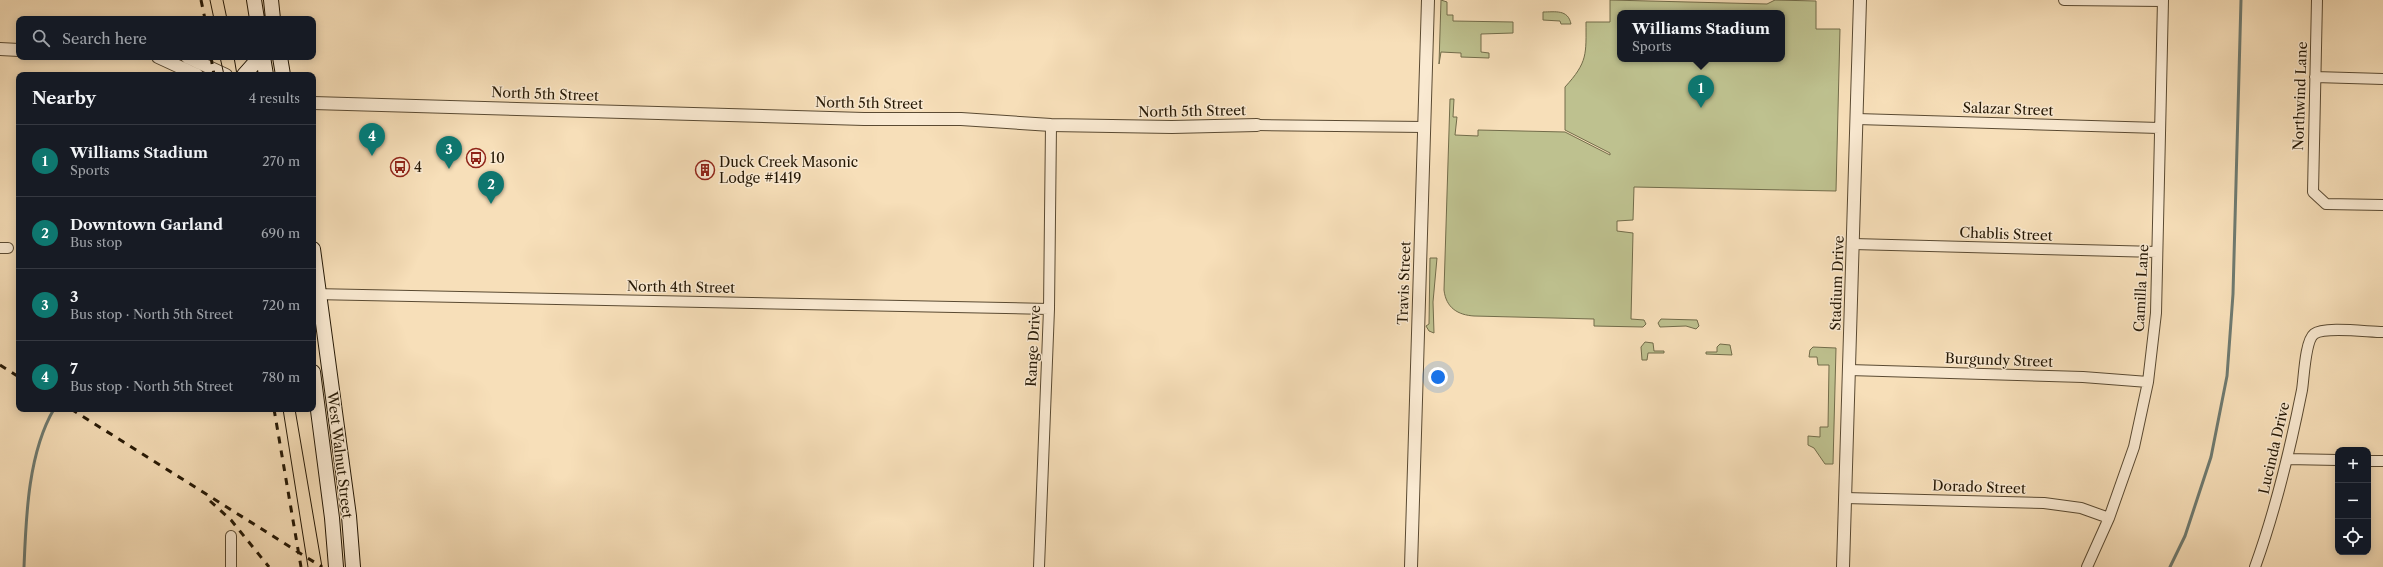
<!DOCTYPE html>
<html lang="en">
<head>
<meta charset="utf-8">
<style>
  :root { --surface:#171b24; --page:#242831; --text:#f1f3f6; --muted:#9ea1a6; --line:#363941; --accent:#0f766e }
  body { margin:0; font-family:"Libre Caslon Text",serif; background:var(--page); color:var(--text) }
  .controls { position:absolute; right:12px; bottom:12px; display:grid; overflow:hidden; border-radius:8px; box-shadow:0 2px 10px #0003 }
  .controls button { width:36px; height:36px; display:grid; place-items:center; padding:0; border:0; border-bottom:1px solid var(--line); background:var(--surface); color:var(--text); font:20px sans-serif }
  .you { position:absolute; left:1438px; top:377px; width:14px; height:14px; margin:-10px; border:3px solid #fff; border-radius:50%; background:#1a73e8; box-shadow:0 0 0 6px #1a73e833 }
  .badge { display:grid; place-items:center; width:26px; height:26px; border-radius:50%; background:var(--accent); color:#fff; font-size:13px; font-weight:700 }
  .pin { position:absolute; translate:-50% -33px; filter:drop-shadow(0 1px 2px #0008) }
  .pin::after { content:''; position:absolute; top:21px; width:14px; height:12px; background:inherit; clip-path:polygon(0 0,100% 0,50% 100%) }
  .popup { position:absolute; left:1617px; top:10px; width:168px; height:52px; box-sizing:border-box; display:grid; place-content:center; border-radius:8px; background:var(--surface); filter:drop-shadow(0 1px 3px #0005); font-size:13px; white-space:nowrap; color:var(--muted) }
  .popup b { font-size:15px; color:var(--text) }
  .popup::after { content:''; position:absolute; left:50%; top:100%; margin-left:-8px; border:8px solid transparent; border-top-color:var(--surface) }
  .list { margin:0; padding:0; list-style:none }
  h2 { display:flex; justify-content:space-between; align-items:center; height:52px; margin:0; padding:0 16px; font-size:17px }
  h2 small { font-size:13px; font-weight:400; color:var(--muted) }
  .list li { display:grid; grid-template-columns:26px 1fr auto; gap:12px; align-items:center; box-sizing:border-box; height:72px; padding:0 16px; border-top:1px solid var(--line) }
  .list b { display:block; font-size:15px; white-space:nowrap }
  .list p { margin:0; font-size:13px; white-space:nowrap; color:var(--muted) }
  .list em { font-size:13px; font-style:normal; color:var(--muted) }
  .icon { flex:none; width:22px; height:22px; fill:none; stroke:currentColor; stroke-width:2; stroke-linecap:round; stroke-linejoin:round }
  .map { position:relative; flex:none; width:2383px; height:567px; overflow:hidden }
  .search { position:absolute; background:var(--surface); box-shadow:0 2px 10px #0003; left:16px; top:16px; width:300px; height:44px; display:flex; align-items:center; gap:10px; box-sizing:border-box; padding:0 14px; border-radius:8px; color:var(--muted); font-size:15px }
  .panel { position:absolute; background:var(--surface); box-shadow:0 2px 10px #0003; left:16px; top:72px; width:300px; height:340px; border-radius:8px }
  .map>svg:first-child { display:block }
  .green { fill:#bec18f; stroke:#726c4a; fill-rule:evenodd }
  .lines { fill:none; stroke-linecap:round; stroke-linejoin:round }
  .stream { stroke:#6e7a70; stroke-width:3 }
  .minor-casing { stroke:#5a4a32; stroke-width:12 }
  .tertiary-casing { stroke:#5a4a32; stroke-width:14 }
  .secondary-casing { stroke:#251805; stroke-width:16 }
  .minor { stroke:#faead2; stroke-width:10 }
  .tertiary { stroke:#faead2; stroke-width:12 }
  .secondary { stroke:#faead2; stroke-width:14 }
  .tram { stroke:#251805; stroke-width:1 }
  .rail { stroke:#251805; stroke-width:3; stroke-dasharray:7 7; stroke-linecap:butt }
  .labels { text-anchor:middle; stroke-width:3; stroke-linejoin:round; paint-order:stroke }
  .street-label { font-size:14px; fill:#251805; stroke:#faead2 }
  .poi-label { font-size:14px; fill:#251805; stroke:#faead2; text-anchor:start }
</style>
</head>
<body>
<div class="map">
<svg width="2383" height="567" viewBox="0 0 2383 567">
  <rect width="100%" height="100%" fill="#f7dfb9"/>
  <filter id="stains"><feTurbulence type="fractalNoise" baseFrequency=".005" numOctaves="4"/><feColorMatrix values="0 0 0 0 .2 0 0 0 0 .09 0 0 0 0 .02 0 0 0 .5 -.17"/></filter>
  <radialGradient id="worn" r=".72"><stop offset=".6" stop-color="#630" stop-opacity="0"/><stop offset="1" stop-color="#630" stop-opacity=".3"/></radialGradient>
  <path class="green" d="M 1441,0 L 1447,2 L 1447,15 L 1453,15 L 1453,21 L 1513,22 L 1513,33 L 1481,34 L 1481,52 L 1489,53 L 1489,58 L 1461,57 L 1461,53 L 1441,52 L 1439,64 Z
    M 1610,0 L 1767,4 L 1775,0 L 1816,1 L 1816,29 L 1840,29 L 1836,191 L 1634,187 L 1633,220 L 1617,221 L 1617,231 L 1633,233 L 1631,319 L 1644,320 L 1646,324 L 1643,327 L 1594,326 L 1594,319 L 1474,316 C 1458,315 1446,308 1444,290 L 1450,99 L 1454,99 L 1453,117 L 1457,117 L 1455,135 L 1478,136 L 1478,130 L 1565,132 L 1610,155 L 1610,153 L 1565,130 L 1565,87 C 1588,62 1586,54 1586,22 L 1610,22 ZM 1620,13 L 1782,13 L 1782,59 L 1620,59 Z
    M 1543,12 C 1555,12 1568,9 1571,24 L 1561,24 L 1560,21 L 1543,20 Z
    M 1430,258 L 1437,258 L 1433,302 L 1434,333 L 1429,331 L 1426,326 L 1429,324 Z
    M 1661,319 L 1697,320 L 1699,326 L 1696,329 L 1686,326 L 1660,327 L 1658,323 Z
    M 1645,342 L 1653,343 L 1654,351 L 1664,351 L 1664,353 L 1648,353 L 1647,360 L 1642,360 L 1641,347 Z
    M 1720,344 L 1730,345 L 1732,355 L 1706,354 L 1706,352 L 1717,352 L 1717,347 Z
    M 1813,347 L 1836,348 L 1833,464 L 1825,464 L 1814,448 L 1808,445 L 1808,436 L 1820,437 L 1820,427 L 1828,427 L 1829,365 L 1818,365 L 1817,357 L 1809,357 L 1810,350 Z"/>
  <g class="lines">
    <path class="stream" d="M 24,567 C 26,517 28,453 54,409
      M 2170,567 L 2185,536 L 2211,457 L 2227,376 L 2233,294 L 2241,0"/>
    <g class="minor-casing">
      <path id="minor" d="M 2064,0 L 2163,1
        M 2317,0 L 2313,192 L 2326,204 L 2383,205
        M 2315,77 L 2383,79
        M 1857,119 L 2159,128
        M 1257,125 L 1424,127
        M 1853,244 L 2157,252
        M 0,248 L 8,248
        M 313,294 L 1049,309
        M 1849,370 L 2083,377 L 2148,382
        M 2287,459 L 2338,460
        M 2368,461 L 2383,461
        M 1845,498 L 2044,503 L 2081,508 L 2109,518
        M 231,567 L 231,536
        M 1039,567 L 1049,309 L 1051,125
        M 2087,567 L 2109,518 L 2134,447 L 2148,382 L 2156,313 L 2163,0
        M 2255,567 C 2276,509 2290,450 2302,390 C 2304,378 2305,341 2314,334 C 2324,326 2368,332 2383,332"/>
    </g>
    <g class="tertiary-casing">
      <path id="tertiary" d="M 0,49 L 19,50
        M 158,57 L 197,75
        M 187,57 L 226,75
        M 313,103 L 864,119 L 961,119 L 1051,125 L 1172,127 L 1257,125
        M 1411,567 L 1428,0
        M 1843,567 L 1860,0"/>
    </g>
    <g class="secondary-casing">
      <path id="secondary" d="M 254,0 L 257,19
        M 271,0 L 273,19
        M 263,57 L 266,75
        M 280,57 L 283,75
        M 244,75 L 260,57
        M 313,249 L 349,516 L 353,567
        M 313,372 L 332,518 L 336,567"/>
    </g>
    <use href="#minor" class="minor"/>
    <use href="#tertiary" class="tertiary"/>
    <use href="#secondary" class="secondary"/>
    <path class="tram" d="M 210,0 L 214,19
      M 223,0 L 227,19
      M 220,57 L 224,75
      M 234,57 L 237,75
      M 283,409 L 308,567
      M 295,409 L 322,567"/>
    <path class="rail" d="M 201,0 L 205,19
      M 211,57 L 214,75
      M 0,365 L 19,377
      M 71,409 L 322,567
      M 274,409 L 301,567
      M 210,501 L 231,520 L 269,567"/>
  </g>
  <defs>
    <g id="bus-ring" transform="scale(1)"><circle r="9.5" fill="#faead2" stroke="#8f2418" stroke-width="1.5"/><path d="M-5-6H5V4H4V6H2V4H-2V6H-4V4H-5ZM-3.5-4V0h7V-4ZM-3.5 1.2v1.5H-2V1.2ZM2 1.2v1.5H3.5V1.2Z" fill="#8f2418"/></g>
    <g id="building-ring" transform="scale(1)"><circle r="9.5" fill="#faead2" stroke="#8f2418" stroke-width="1.5"/><path d="M-4-6H4V6H1V3H-1V6H-4ZM-2.5-4.3h1.7v1.8h-1.7ZM.8-4.3h1.7v1.8H.8ZM-2.5-1h1.7V.8h-1.7ZM.8-1h1.7V.8H.8Z" fill="#8f2418"/></g>
  </defs>
  <g fill-rule="evenodd">
    <use href="#bus-ring" x="476" y="158"/>
    <use href="#bus-ring" x="400" y="167"/>
    <use href="#building-ring" x="705" y="170"/>
  </g>
  <g class="labels">
    <g class="street-label">
      <text transform="translate(545 94) rotate(2)" y="5">North 5th Street</text>
      <text transform="translate(2300 96) rotate(-88)" y="5">Northwind Lane</text>
      <text transform="translate(869 103) rotate(1)" y="5">North 5th Street</text>
      <text transform="translate(2008 109) rotate(2)" y="5">Salazar Street</text>
      <text transform="translate(1192 111) rotate(-1)" y="5">North 5th Street</text>
      <text transform="translate(2006 234) rotate(2)" y="5">Chablis Street</text>
      <text transform="translate(1404 283) rotate(-88)" y="5">Travis Street</text>
      <text transform="translate(1837 283) rotate(-88)" y="5">Stadium Drive</text>
      <text transform="translate(681 287) rotate(1)" y="5">North 4th Street</text>
      <text transform="translate(2141 288) rotate(-87)" y="5">Camilla Lane</text>
      <text transform="translate(1033 346) rotate(-87)" y="5">Range Drive</text>
      <text transform="translate(1999 360) rotate(2)" y="5">Burgundy Street</text>
      <text transform="translate(2274 448) rotate(-77)" y="5">Lucinda Drive</text>
      <text transform="translate(340 455) rotate(83)" y="5">West Walnut Street</text>
      <text transform="translate(1979 487) rotate(2)" y="5">Dorado Street</text>
    </g>
    <g class="poi-label">
      <text x="490" y="163">10</text>
      <text x="719" y="167">Duck Creek Masonic<tspan x="719" dy="16">Lodge #1419</tspan></text>
      <text x="414" y="172">4</text>
    </g>
  </g>
  <rect width="100%" height="100%" filter="url(#stains)"/>
  <rect width="100%" height="100%" fill="url(#worn)"/>
</svg>
<div class="controls">
<button>+</button>
<button>−</button>
<button><svg class="icon" aria-label="locate" viewBox="0 0 24 24"><circle cx="12" cy="12" r="6"/><path d="M12 2v4M12 18v4M2 12h4M18 12h4"/></svg></button>
</div>
<div class="you"></div>
<div class="pin badge" style="left:1701px;top:108px">1</div>
<div class="popup"><b>Williams Stadium</b>Sports</div>
<div class="pin badge" style="left:491px;top:204px">2</div>
<div class="pin badge" style="left:449px;top:169px">3</div>
<div class="pin badge" style="left:372px;top:156px">4</div>
<div class="search"><svg class="icon" aria-label="search" viewBox="0 0 24 24"><circle cx="10" cy="10" r="6"/><path d="M15 15l6 6"/></svg>Search here</div>
<section class="panel">
<h2>Nearby<small>4 results</small></h2>
<ul class="list">
<li><span class="badge">1</span><div><b>Williams Stadium</b><p>Sports</p></div><em>270 m</em></li>
<li><span class="badge">2</span><div><b>Downtown Garland</b><p>Bus stop</p></div><em>690 m</em></li>
<li><span class="badge">3</span><div><b>3</b><p>Bus stop · North 5th Street</p></div><em>720 m</em></li>
<li><span class="badge">4</span><div><b>7</b><p>Bus stop · North 5th Street</p></div><em>780 m</em></li>
</ul>
</section>
</div>
</body>
</html>
